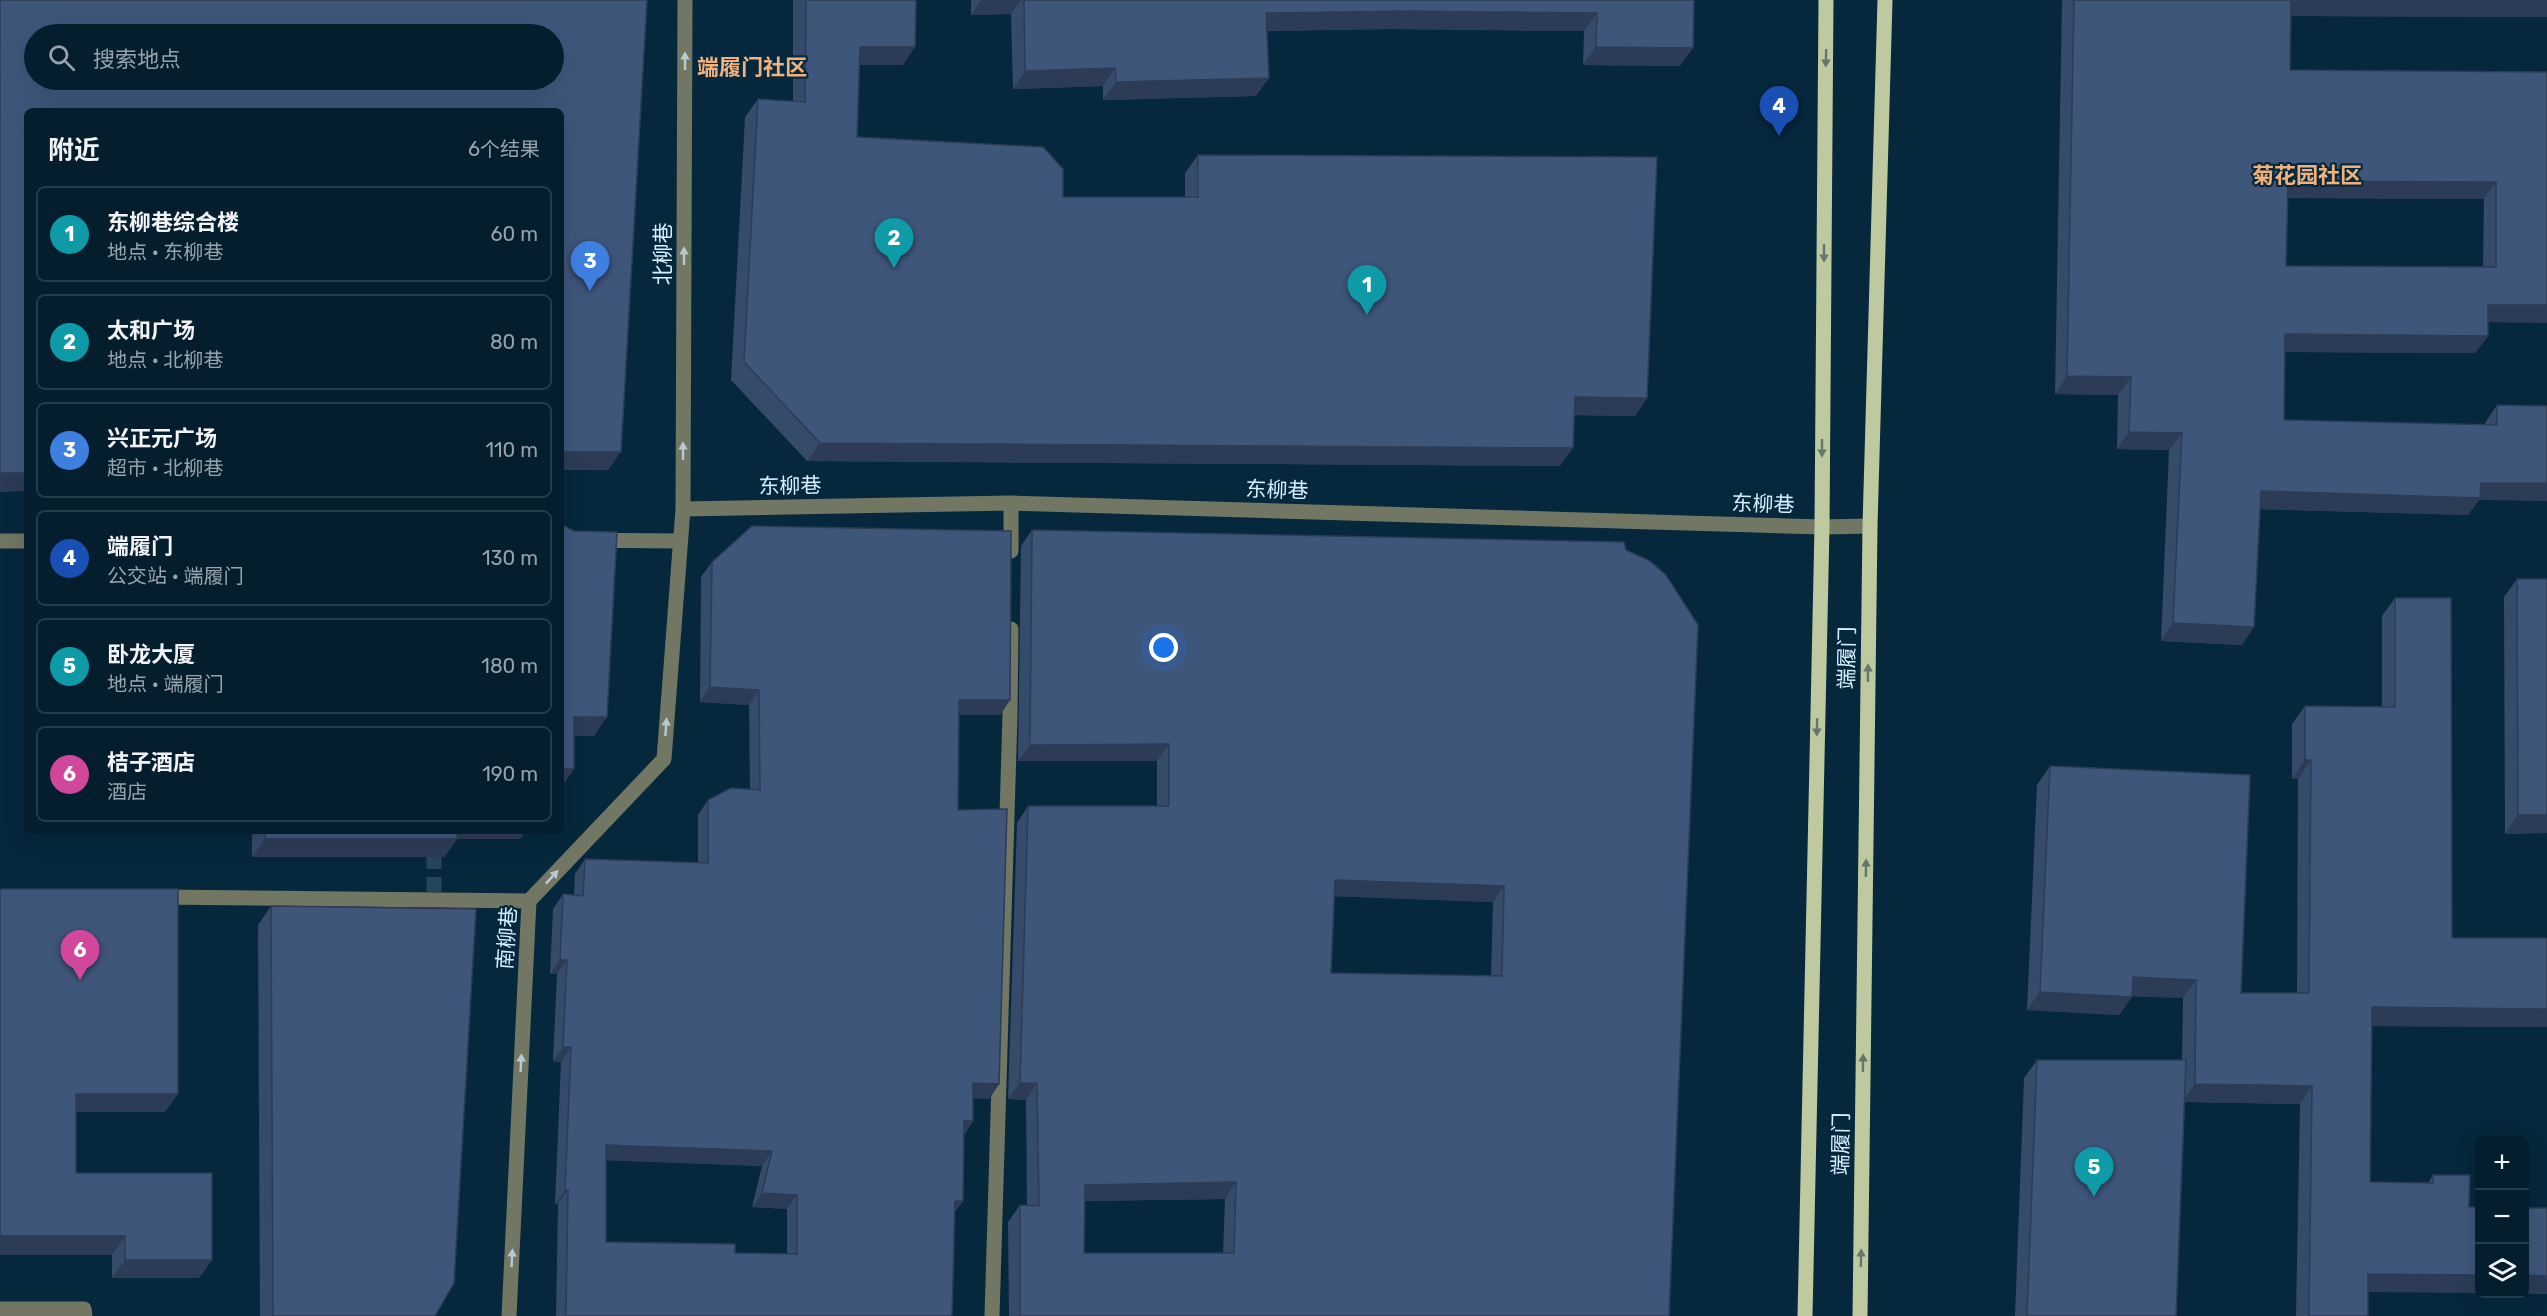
<!DOCTYPE html>
<html lang="zh">
<head>
<meta charset="utf-8">
<style>
  :root { --surface:#041e2e; --page:#122b3a; --text:#f1f3f6; --muted:#97a2aa; --line:#253c4a; --accent:#2563eb }
  body { margin:0; font-family:Rubik,"Noto Sans SC",sans-serif; background:var(--page); color:var(--text) }
  .controls { position:absolute; right:18px; bottom:18px; display:grid; overflow:hidden; border-radius:9px; box-shadow:0 6px 24px #0002 }
  .controls button { width:54px; height:54px; display:grid; place-items:center; padding:0; border:0; border-bottom:2px solid var(--line); background:var(--surface); color:var(--text); font:30px sans-serif }
  .you { position:absolute; left:1164px; top:648px; width:21px; height:21px; margin:-15px; border:4px solid #fff; border-radius:50%; background:#1a73e8; box-shadow:0 0 0 9px #1a73e833 }
  .badge { display:grid; place-items:center; width:39px; height:39px; border-radius:50%; background:var(--accent); color:#fff; font-size:20px; font-weight:700 }
  .pin { position:absolute; translate:-50% -50px; filter:drop-shadow(0 2px 3px #0008) }
  .pin::after { content:''; position:absolute; top:32px; width:21px; height:18px; background:inherit; clip-path:polygon(0 0,100% 0,50% 100%) }
  .list { margin:0; padding:0; list-style:none }
  h2 { display:flex; justify-content:space-between; align-items:center; height:78px; margin:0; padding:0 24px; font-size:26px }
  h2 small { font-size:20px; font-weight:400; color:var(--muted) }
  .list li { display:grid; grid-template-columns:39px 1fr auto; gap:18px; align-items:center; box-sizing:border-box; height:96px; margin:0 12px 12px; padding:0 12px; border:2px solid var(--line); border-radius:9px }
  .list b { display:block; font-size:22px; white-space:nowrap }
  .list p { margin:0; font-size:20px; white-space:nowrap; color:var(--muted) }
  .list em { font-size:20px; font-style:normal; color:var(--muted) }
  .icon { flex:none; width:33px; height:33px; fill:none; stroke:currentColor; stroke-width:2; stroke-linecap:round; stroke-linejoin:round }
  .map { position:relative; flex:none; width:2547px; height:1316px; overflow:hidden }
  .search { position:absolute; background:var(--surface); box-shadow:0 6px 24px #0002; left:24px; top:24px; width:540px; height:66px; display:flex; align-items:center; gap:15px; box-sizing:border-box; padding:0 21px; border-radius:33px; color:var(--muted); font-size:22px }
  .panel { position:absolute; background:var(--surface); box-shadow:0 6px 24px #0002; left:24px; top:108px; width:540px; height:726px; border-radius:9px }
  .map>svg:first-child { display:block }
  .lines { fill:none; stroke-linecap:round; stroke-linejoin:round }
  .minor-tunnel { stroke:#25465a; stroke-width:15; stroke-dasharray:15 8; stroke-linecap:butt }
  .minor { stroke:#717763; stroke-width:15 }
  .major { stroke:#bec9a0; stroke-width:15 }
  .wall { fill:#364a6a; fill-rule:evenodd }
  .shaded-wall { fill:#2c3c56 }
  .building { fill:#3f567b; stroke:#2c3c56; stroke-width:1.5; fill-rule:evenodd }
  .oneway { fill:#62786e }
  .oneway2 { fill:#b8cad0 }
  .labels { text-anchor:middle; stroke-width:4.5; stroke-linejoin:round; paint-order:stroke }
  .street-label { font-size:21px; fill:#d6edfe; stroke:#06283d }
  .neighbourhood-label { font-size:22px; font-weight:bold; fill:#f0b17d; stroke:#06283d }
</style>
</head>
<body>
<div class="map">
<svg width="2547" height="1316" viewBox="0 0 2547 1316">
  <rect width="100%" height="100%" fill="#06283d"/>
  <g class="lines">
    <path class="minor-tunnel" d="M 434,831 L 434,900"/>
    <path class="minor" d="M 683,509 L 1011,503 L 1822,527 L 1870,526
      M 561,540 L 680,541
      M 0,541 L 27,541
      M 1011,551 L 1011,503
      M 157,897 L 529,901
      M 0,1309 L 84,1309 L 85,1316
      M 509,1316 L 529,901 L 664,759 L 683,509 L 685,0
      M 992,1316 L 1010,715 L 1011,629"/>
    <path class="major" d="M 1805,1316 L 1822,527 L 1826,0
      M 1860,1316 L 1870,526 L 1885,0"/>
  </g>
  <path class="wall" d="M 793,0 L 916,0 L 903,65 L 859,65 L 857,137 L 1063,197 L 1185,197 L 1185,173 L 1198,155 L 1647,398 L 1635,416 L 1574,415 L 1560,466 L 807,461 L 731,380 L 745,117 L 758,99 L 793,102 Z
    M 971,0 L 1694,0 L 1680,66 L 1583,65 L 1584,31 L 1392,29 L 1267,31 L 1256,96 L 1103,100 L 1103,86 L 1013,89 L 1011,14 L 971,15 Z
    M 2062,0 L 2547,0 L 2547,17 L 2291,16 L 2290,70 L 2547,72 L 2488,322 L 2488,336 L 2475,353 L 2285,352 L 2284,420 L 2485,425 L 2485,423 L 2497,405 L 2547,406 L 2468,515 L 2260,509 L 2242,645 L 2161,641 L 2169,450 L 2117,449 L 2118,395 L 2055,394 ZM 2288,198 L 2484,199 L 2483,267 L 2286,266 Z
    M 1032,530 L 1624,542 L 1669,1316 L 1009,1316 L 1008,1222 L 1020,1205 L 1027,1206 L 1026,1100 L 1008,1099 L 1017,823 L 1028,806 L 1157,806 L 1157,761 L 1018,761 L 1021,546 ZM 1334,896 L 1493,902 L 1491,976 L 1331,973 ZM 1225,1199 L 1223,1253 L 1084,1253 L 1085,1201 Z
    M 712,562 L 1010,700 L 1000,715 L 959,715 L 958,810 L 999,1084 L 989,1099 L 973,1098 L 973,1121 L 964,1135 L 963,1201 L 954,1213 L 952,1316 L 556,1316 L 558,1204 L 555,1204 L 561,1062 L 553,1061 L 557,974 L 550,974 L 553,909 L 563,894 L 574,895 L 575,874 L 585,859 L 698,863 L 698,815 L 708,800 L 750,790 L 749,705 L 700,702 L 701,577 ZM 606,1160 L 762,1166 L 752,1207 L 787,1209 L 787,1254 L 735,1253 L 606,1242 Z
    M 2517,579 L 2547,833 L 2505,834 L 2504,597 Z
    M 2395,598 L 2452,938 L 2547,938 L 2547,1027 L 2372,1026 L 2370,1182 L 2428,1183 L 2433,1175 L 2470,1175 L 2368,1292 L 2368,1316 L 2296,1316 L 2300,1104 L 2185,1102 L 2176,1316 L 2015,1316 L 2024,1078 L 2037,1060 L 2182,1060 L 2183,998 L 2132,996 L 2119,1015 L 2027,1010 L 2037,785 L 2050,766 L 2241,993 L 2297,993 L 2298,779 L 2292,779 L 2292,724 L 2305,706 L 2382,706 L 2382,616 Z
    M 252,831 L 526,831 L 520,839 L 457,839 L 444,857 L 252,857 Z
    M 0,889 L 165,1112 L 76,1112 L 76,1173 L 212,1260 L 199,1278 L 112,1278 L 112,1255 L 0,1255 Z
    M 271,906 L 435,1316 L 260,1316 L 258,925 Z"/>
  <path class="shaded-wall" d="M 981,0 L 1021,0 L 1011,14 L 971,15 Z
    M 2290,0 L 2547,0 L 2547,17 L 2279,16 Z
    M 1405,11 L 1597,13 L 1584,31 L 1392,29 L 1254,31 L 1266,13 Z
    M 860,47 L 915,47 L 903,65 L 847,65 Z
    M 1596,47 L 1693,48 L 1680,66 L 1583,65 Z
    M 1115,68 L 1103,86 L 1013,89 L 1025,71 Z
    M 1269,78 L 1256,96 L 1103,100 L 1116,82 Z
    M 2288,181 L 2496,182 L 2484,199 L 2276,198 Z
    M 2488,305 L 2547,305 L 2547,323 L 2475,322 Z
    M 2285,334 L 2488,336 L 2475,353 L 2273,352 Z
    M 2067,376 L 2131,377 L 2118,395 L 2055,394 Z
    M 1575,397 L 1647,398 L 1635,416 L 1562,415 Z
    M 2129,432 L 2182,433 L 2169,450 L 2117,449 Z
    M 820,443 L 1573,448 L 1560,466 L 807,461 Z
    M 561,452 L 621,452 L 608,470 L 561,470 Z
    M 0,473 L 27,473 L 27,491 L 0,492 Z
    M 2481,483 L 2547,483 L 2547,501 L 2478,500 L 2468,515 L 2248,509 L 2261,491 Z
    M 2173,623 L 2254,627 L 2242,645 L 2161,641 Z
    M 710,687 L 759,690 L 749,705 L 700,702 Z
    M 959,700 L 1010,700 L 1000,715 L 949,715 Z
    M 574,717 L 607,717 L 594,736 L 561,736 Z
    M 1169,744 L 1157,761 L 1018,761 L 1030,745 Z
    M 2305,760 L 2311,760 L 2298,779 L 2292,779 Z
    M 561,769 L 574,769 L 561,788 Z
    M 2518,815 L 2547,815 L 2547,833 L 2505,834 Z
    M 450,831 L 526,831 L 520,839 L 457,839 L 444,857 L 252,857 L 265,839 Z
    M 1335,880 L 1504,886 L 1493,902 L 1324,896 Z
    M 560,960 L 567,960 L 557,974 L 550,974 Z
    M 2133,977 L 2196,980 L 2183,998 L 2120,996 Z
    M 2040,992 L 2132,997 L 2119,1015 L 2027,1010 Z
    M 2372,1007 L 2547,1009 L 2547,1027 L 2359,1026 Z
    M 563,1047 L 571,1047 L 561,1062 L 553,1061 Z
    M 973,1083 L 999,1084 L 989,1099 L 963,1098 Z
    M 1020,1083 L 1037,1083 L 1026,1100 L 1008,1099 Z
    M 2195,1084 L 2312,1086 L 2300,1104 L 2182,1102 Z
    M 76,1094 L 178,1094 L 165,1112 L 63,1112 Z
    M 964,1121 L 973,1121 L 963,1136 Z
    M 606,1145 L 772,1151 L 762,1166 L 596,1160 Z
    M 1236,1182 L 1225,1199 L 1074,1201 L 1085,1185 Z
    M 565,1190 L 568,1190 L 558,1204 L 555,1204 Z
    M 762,1193 L 797,1195 L 787,1209 L 752,1207 Z
    M 955,1201 L 963,1201 L 952,1216 Z
    M 0,1236 L 125,1236 L 112,1255 L 0,1255 Z
    M 125,1260 L 212,1260 L 199,1278 L 112,1278 Z
    M 2368,1274 L 2480,1275 L 2480,1293 L 2355,1292 Z
    M 2524,1275 L 2547,1276 L 2547,1294 L 2491,1293 L 2524,1293 Z"/>
  <path class="building" d="M 0,0 L 647,0 L 621,452 L 561,452 L 561,111 L 27,111 L 27,473 L 0,473 ZM 34,34 L 554,34 L 554,80 L 34,80 Z
    M 806,0 L 916,0 L 915,47 L 860,47 L 857,137 L 1043,147 L 1063,169 L 1063,197 L 1198,197 L 1198,155 L 1657,157 L 1647,398 L 1575,397 L 1573,448 L 820,443 L 744,362 L 758,99 L 805,102 Z
    M 1024,0 L 1694,0 L 1693,48 L 1596,47 L 1597,13 L 1405,11 L 1266,13 L 1269,78 L 1116,82 L 1115,68 L 1025,71 Z
    M 2074,0 L 2291,0 L 2290,70 L 2547,72 L 2547,305 L 2488,305 L 2488,336 L 2285,334 L 2284,420 L 2497,425 L 2497,405 L 2547,406 L 2547,483 L 2481,483 L 2480,498 L 2261,491 L 2254,627 L 2173,623 L 2182,433 L 2129,432 L 2131,377 L 2067,376 ZM 2288,181 L 2496,182 L 2496,267 L 2286,266 Z
    M 561,526 L 565,526 L 574,531 L 617,532 L 607,717 L 574,717 L 574,769 L 561,769 Z
    M 752,526 L 1011,531 L 1010,700 L 959,700 L 958,810 L 1007,809 L 999,1084 L 973,1083 L 973,1121 L 964,1121 L 963,1201 L 955,1201 L 952,1316 L 566,1316 L 568,1190 L 565,1190 L 571,1047 L 563,1047 L 567,960 L 560,960 L 563,894 L 583,896 L 585,859 L 708,863 L 708,800 L 731,788 L 760,790 L 759,690 L 710,687 L 712,562 ZM 606,1145 L 772,1151 L 762,1193 L 797,1195 L 797,1254 L 735,1253 L 735,1244 L 606,1242 Z
    M 1032,530 L 1624,542 L 1626,550 L 1650,561 L 1666,575 L 1698,625 L 1669,1316 L 1020,1316 L 1020,1205 L 1039,1206 L 1037,1083 L 1020,1083 L 1028,806 L 1169,806 L 1169,744 L 1030,745 ZM 1335,880 L 1504,886 L 1502,976 L 1331,973 ZM 1236,1182 L 1234,1253 L 1084,1253 L 1085,1185 Z
    M 2517,579 L 2547,579 L 2547,815 L 2518,815 Z
    M 2395,598 L 2451,598 L 2452,938 L 2547,938 L 2547,1009 L 2372,1007 L 2370,1182 L 2433,1183 L 2433,1175 L 2470,1175 L 2469,1207 L 2480,1207 L 2480,1275 L 2368,1274 L 2368,1316 L 2309,1316 L 2312,1086 L 2195,1084 L 2196,980 L 2133,977 L 2132,997 L 2040,992 L 2050,766 L 2250,775 L 2241,993 L 2309,993 L 2311,760 L 2305,760 L 2305,706 L 2395,707 Z
    M 265,831 L 457,831 L 457,839 L 265,839 Z
    M 0,889 L 178,889 L 178,1094 L 76,1094 L 76,1173 L 212,1173 L 212,1260 L 125,1260 L 125,1236 L 0,1236 Z
    M 271,906 L 476,909 L 454,1283 L 435,1316 L 273,1316 Z
    M 2037,1060 L 2186,1060 L 2176,1316 L 2027,1316 Z
    M 2524,1208 L 2547,1208 L 2547,1276 L 2524,1275 Z"/>
  <defs><path id="oneway-solid" d="M-6-.8H1V-3.2L6.5 0L1 3.2V.8H-6Z" transform="scale(1.5)"/></defs>
  <g class="oneway">
    <use href="#oneway-solid" transform="translate(1826 58) rotate(91)"/>
    <use href="#oneway-solid" transform="translate(1824 253) rotate(90)"/>
    <use href="#oneway-solid" transform="translate(1822 448) rotate(90)"/>
    <use href="#oneway-solid" transform="translate(1868 673) rotate(-89)"/>
    <use href="#oneway-solid" transform="translate(1817 727) rotate(91)"/>
    <use href="#oneway-solid" transform="translate(1866 868) rotate(-89)"/>
    <use href="#oneway-solid" transform="translate(1863 1063) rotate(-89)"/>
    <use href="#oneway-solid" transform="translate(1861 1258) rotate(-89)"/>
  </g>
  <g class="oneway2">
    <use href="#oneway-solid" transform="translate(685 61) rotate(-90)"/>
    <use href="#oneway-solid" transform="translate(684 256) rotate(-90)"/>
    <use href="#oneway-solid" transform="translate(683 451) rotate(-90)"/>
    <use href="#oneway-solid" transform="translate(666 727) rotate(-86)"/>
    <use href="#oneway-solid" transform="translate(552 877) rotate(-47)"/>
    <use href="#oneway-solid" transform="translate(521 1063) rotate(-87)"/>
    <use href="#oneway-solid" transform="translate(512 1258) rotate(-87)"/>
  </g>
  <g class="labels">
    <g class="street-label">
      <text transform="translate(663 254) rotate(-90)" y="7">北柳巷</text>
      <text transform="translate(790 486) rotate(-1)" y="7">东柳巷</text>
      <text transform="translate(1277 490) rotate(2)" y="7">东柳巷</text>
      <text transform="translate(1763 504) rotate(2)" y="7">东柳巷</text>
      <text transform="translate(1847 658) rotate(-89)" y="7">端履门</text>
      <text transform="translate(507 938) rotate(-86)" y="7">南柳巷</text>
      <text transform="translate(1841 1144) rotate(-89)" y="7">端履门</text>
    </g>
    <g class="neighbourhood-label">
      <text x="752" y="75">端履门社区</text>
      <text x="2307" y="183">菊花园社区</text>
    </g>
  </g>
</svg>
<div class="controls">
<button>+</button>
<button>−</button>
<button><svg class="icon" aria-label="layers" viewBox="0 0 24 24"><path d="M12 4l9 5-9 5-9-5zM3 14l9 5 9-5"/></svg></button>
</div>
<div class="you"></div>
<div class="pin badge" style="left:1367px;top:315px;background:#0f9aa8">1</div>
<div class="pin badge" style="left:894px;top:268px;background:#0f9aa8">2</div>
<div class="pin badge" style="left:590px;top:291px;background:#3f7fe0">3</div>
<div class="pin badge" style="left:1779px;top:136px;background:#1a4fb4">4</div>
<div class="pin badge" style="left:2094px;top:1197px;background:#0f9aa8">5</div>
<div class="pin badge" style="left:80px;top:980px;background:#d1479c">6</div>
<div class="search"><svg class="icon" aria-label="search" viewBox="0 0 24 24"><circle cx="10" cy="10" r="6"/><path d="M15 15l6 6"/></svg>搜索地点</div>
<section class="panel">
<h2>附近<small>6个结果</small></h2>
<ul class="list">
<li><span class="badge" style="background:#0f9aa8">1</span><div><b>东柳巷综合楼</b><p>地点 · 东柳巷</p></div><em>60 m</em></li>
<li><span class="badge" style="background:#0f9aa8">2</span><div><b>太和广场</b><p>地点 · 北柳巷</p></div><em>80 m</em></li>
<li><span class="badge" style="background:#3f7fe0">3</span><div><b>兴正元广场</b><p>超市 · 北柳巷</p></div><em>110 m</em></li>
<li><span class="badge" style="background:#1a4fb4">4</span><div><b>端履门</b><p>公交站 · 端履门</p></div><em>130 m</em></li>
<li><span class="badge" style="background:#0f9aa8">5</span><div><b>卧龙大厦</b><p>地点 · 端履门</p></div><em>180 m</em></li>
<li><span class="badge" style="background:#d1479c">6</span><div><b>桔子酒店</b><p>酒店</p></div><em>190 m</em></li>
</ul>
</section>
</div>
</body>
</html>
